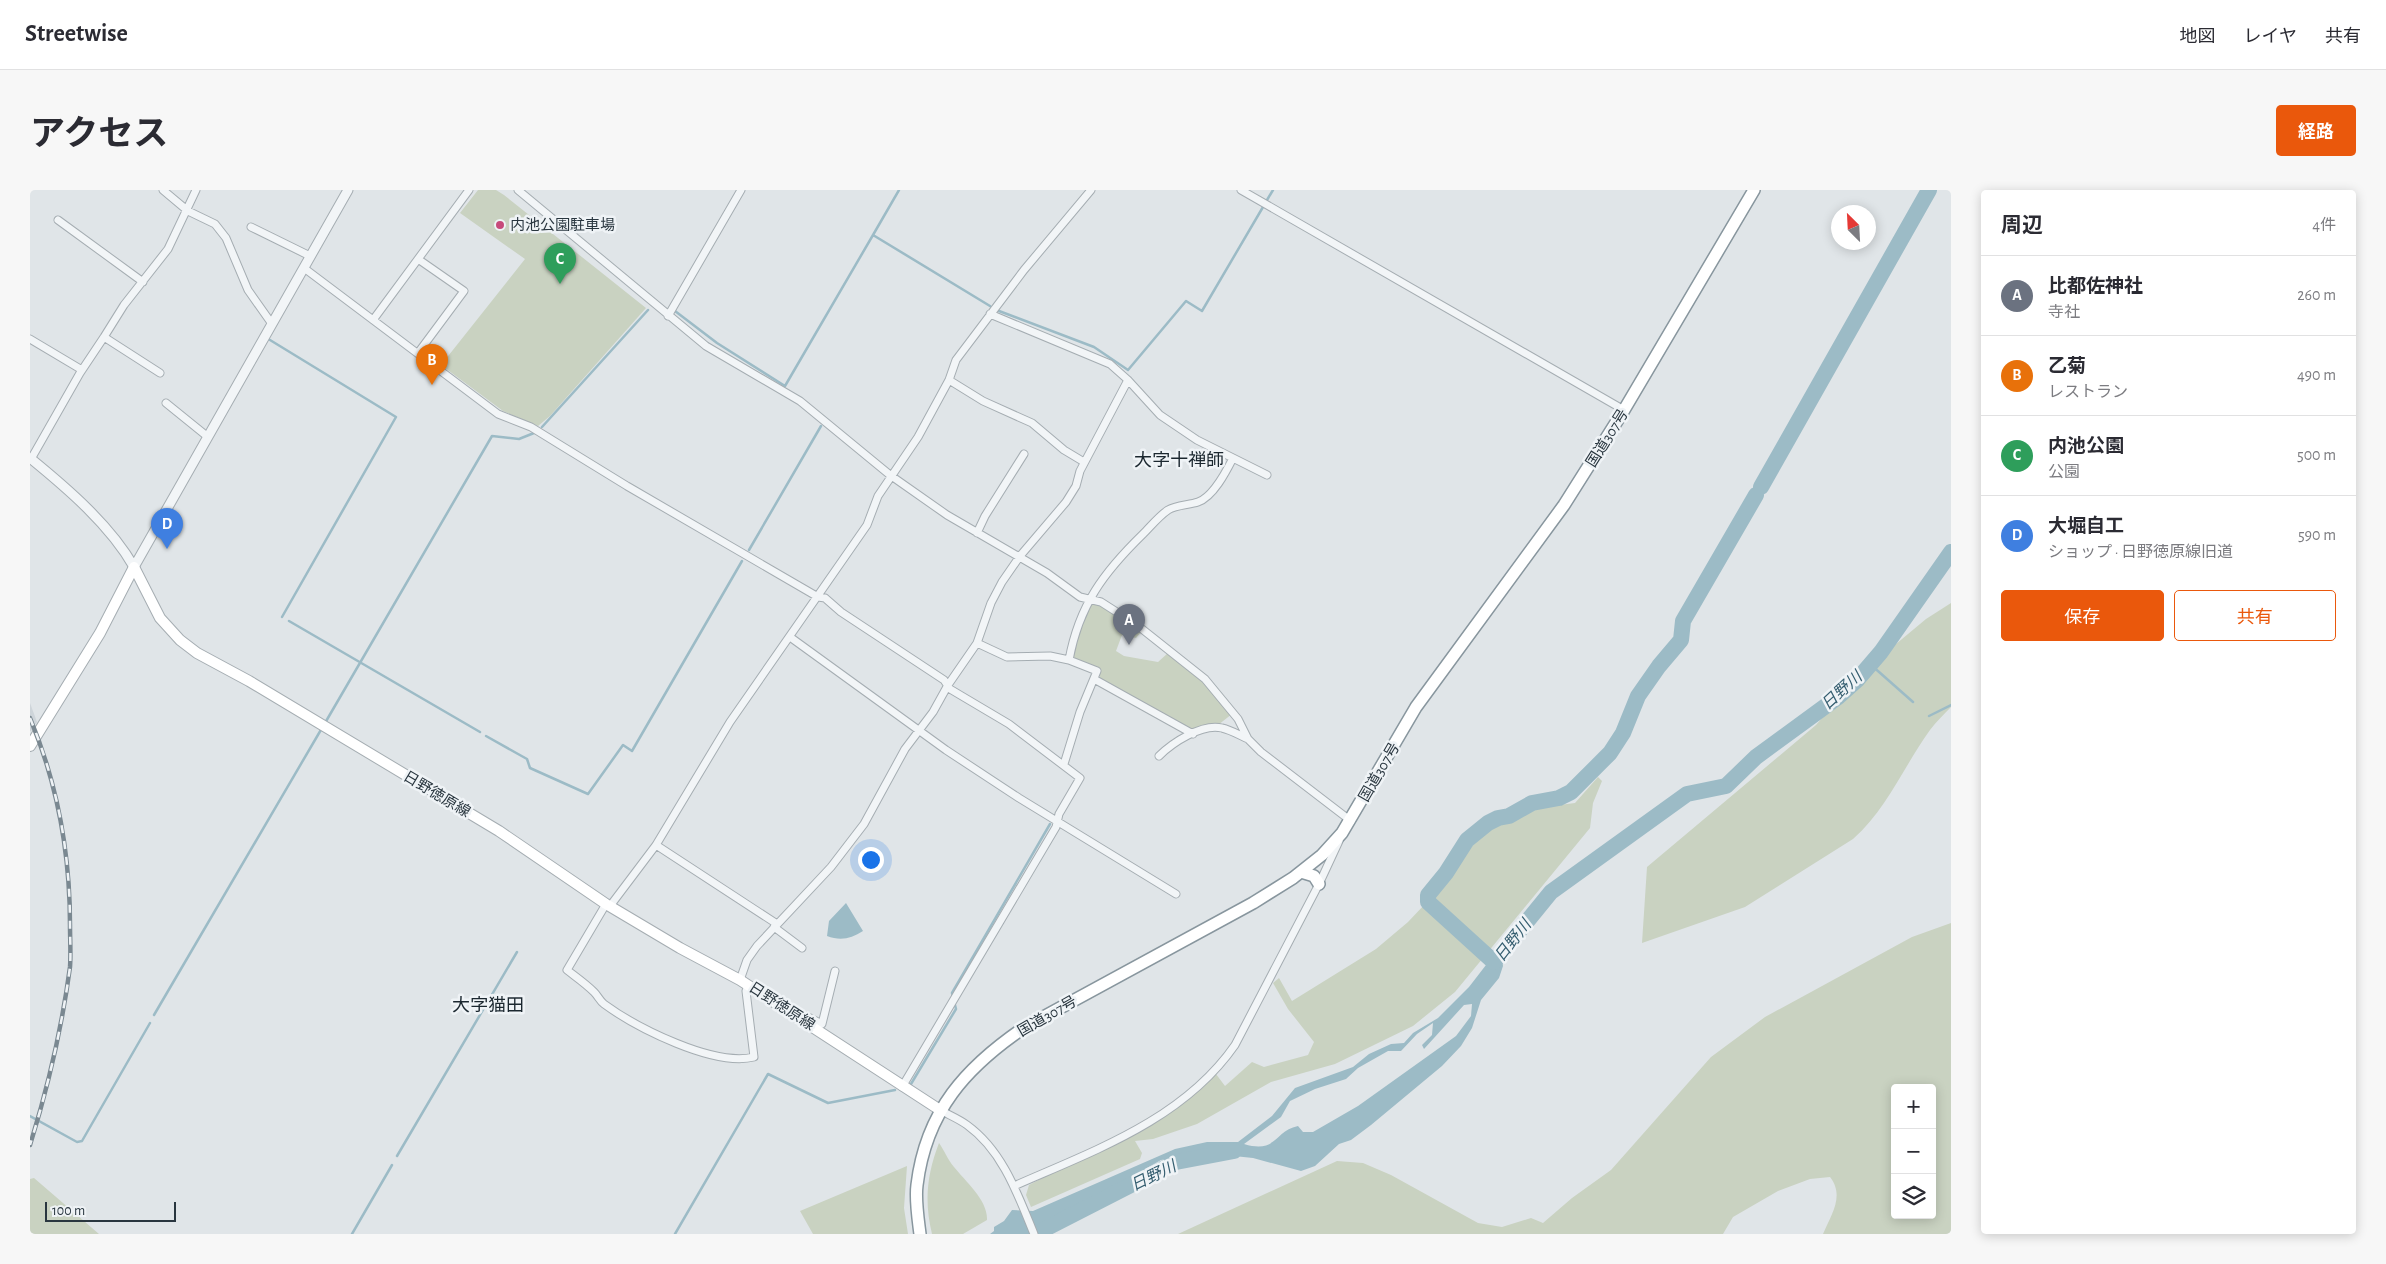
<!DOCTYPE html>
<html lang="ja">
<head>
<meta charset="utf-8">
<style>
  :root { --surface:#fff; --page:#f7f7f7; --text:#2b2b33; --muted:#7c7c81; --line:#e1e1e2; --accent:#ea580c }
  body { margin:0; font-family:"Alegreya Sans","Noto Sans JP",sans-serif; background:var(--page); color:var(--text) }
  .controls { position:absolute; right:15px; bottom:15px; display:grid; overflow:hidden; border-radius:5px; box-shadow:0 2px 12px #0003 }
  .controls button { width:45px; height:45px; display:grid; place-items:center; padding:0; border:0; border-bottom:1px solid var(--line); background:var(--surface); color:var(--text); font:25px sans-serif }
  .compass { position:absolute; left:1801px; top:15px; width:45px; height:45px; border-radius:50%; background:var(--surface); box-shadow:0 2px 12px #0003; rotate:336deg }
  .scale { position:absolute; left:15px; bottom:12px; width:131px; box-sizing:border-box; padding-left:5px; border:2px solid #29363f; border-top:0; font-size:14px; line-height:18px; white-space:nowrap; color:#29363f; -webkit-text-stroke:4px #eff3f6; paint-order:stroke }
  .you { position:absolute; left:840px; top:669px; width:18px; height:18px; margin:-12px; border:4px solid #fff; border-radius:50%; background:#1a73e8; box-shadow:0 0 0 8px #1a73e833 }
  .badge { display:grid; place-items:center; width:32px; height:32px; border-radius:50%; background:var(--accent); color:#fff; font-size:16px; font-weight:700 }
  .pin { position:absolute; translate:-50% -41px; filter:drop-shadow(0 1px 2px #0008) }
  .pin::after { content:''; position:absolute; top:26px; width:18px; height:15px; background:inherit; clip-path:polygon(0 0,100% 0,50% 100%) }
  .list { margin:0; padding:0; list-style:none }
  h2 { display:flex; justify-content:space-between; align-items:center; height:65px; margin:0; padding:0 20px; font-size:21px }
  h2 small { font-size:16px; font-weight:400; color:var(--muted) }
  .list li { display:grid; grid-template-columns:32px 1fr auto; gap:15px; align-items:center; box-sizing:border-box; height:80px; padding:0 20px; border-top:1px solid var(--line) }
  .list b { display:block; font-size:19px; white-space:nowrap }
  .list p { margin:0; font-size:16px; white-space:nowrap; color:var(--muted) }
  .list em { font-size:16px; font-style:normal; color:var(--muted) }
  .actions { display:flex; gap:10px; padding:15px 20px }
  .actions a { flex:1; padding:11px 0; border:1px solid var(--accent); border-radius:5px; text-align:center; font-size:18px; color:var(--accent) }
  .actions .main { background:var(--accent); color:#fff }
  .icon { flex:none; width:28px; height:28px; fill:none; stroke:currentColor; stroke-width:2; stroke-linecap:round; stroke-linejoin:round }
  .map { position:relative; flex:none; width:1921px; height:1044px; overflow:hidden; border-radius:5px }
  header { display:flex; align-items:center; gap:30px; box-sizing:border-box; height:70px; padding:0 25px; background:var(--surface); border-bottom:1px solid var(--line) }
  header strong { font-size:24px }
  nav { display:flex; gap:28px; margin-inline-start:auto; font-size:18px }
  .intro { display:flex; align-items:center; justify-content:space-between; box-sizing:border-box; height:120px; padding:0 30px }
  h1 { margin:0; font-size:35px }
  .button { padding:12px 22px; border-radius:5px; background:var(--accent); color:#fff; font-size:18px; font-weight:700 }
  main { display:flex; gap:30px; padding:0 30px }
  aside { flex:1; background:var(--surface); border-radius:5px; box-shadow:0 2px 12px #0003 }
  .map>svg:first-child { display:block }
  .built { fill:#ced5da }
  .green { fill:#c9d2c1; fill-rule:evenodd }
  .water { fill:#9cbbc6; fill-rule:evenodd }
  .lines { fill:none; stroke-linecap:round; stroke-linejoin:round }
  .stream { stroke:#9cbbc6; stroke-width:2.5 }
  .river { stroke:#9cbbc6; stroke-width:16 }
  .minor-casing { stroke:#a5adb2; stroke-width:9 }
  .tertiary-casing { stroke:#a5adb2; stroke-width:11 }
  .secondary-casing { stroke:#a5adb2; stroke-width:12 }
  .trunk-casing { stroke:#88969e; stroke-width:14 }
  .minor { stroke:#f2f5f7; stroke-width:7 }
  .tertiary { stroke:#f2f5f7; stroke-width:9 }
  .secondary { stroke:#fff; stroke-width:10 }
  .trunk { stroke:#fff; stroke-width:11 }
  .rail-casing { stroke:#7a8891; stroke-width:4.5 }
  .rail { stroke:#eff3f6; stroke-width:2.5; stroke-dasharray:8; stroke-linecap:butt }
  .poi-dot { fill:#c74a7b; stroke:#eff3f6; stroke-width:2 }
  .labels { text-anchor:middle; stroke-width:5; stroke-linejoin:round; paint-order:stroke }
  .poi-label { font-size:15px; fill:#29363f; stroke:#eff3f6; text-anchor:start }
  .street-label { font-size:15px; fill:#29363f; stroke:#eff3f6 }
  .water-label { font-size:16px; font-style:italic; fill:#355e70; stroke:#eff3f6 }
  .quarter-label { font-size:18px; fill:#1b272f; stroke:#eff3f6 }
</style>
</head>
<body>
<header>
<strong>Streetwise</strong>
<nav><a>地図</a><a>レイヤ</a><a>共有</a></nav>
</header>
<div class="intro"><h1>アクセス</h1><a class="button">経路</a></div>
<main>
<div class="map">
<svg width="1921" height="1044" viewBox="0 0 1921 1044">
  <rect width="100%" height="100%" fill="#e0e5e8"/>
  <path class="built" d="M 0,513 L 7,532 L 1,541 L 0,541 Z"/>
  <path class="green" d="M 448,0 L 466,0 L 474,5 L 616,118 L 520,226 L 508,236 L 473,221 L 411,175 L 495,69 L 430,23 Z
    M 1061,412 L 1073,414 L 1112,441 L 1106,448 L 1092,445 L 1086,461 L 1094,466 L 1128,472 L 1138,463 L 1173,492 L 1202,524 L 1188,535 L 1162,539 L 1070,488 L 1069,479 L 1043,469 L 1046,444 Z
    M 1921,413 L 1921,517 C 1914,524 1906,532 1900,540 C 1874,576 1857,619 1823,649 L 1715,717 L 1612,753 L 1617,677 L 1786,535 L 1830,484 L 1896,429 Z
    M 1568,587 L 1572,591 L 1563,613 L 1560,638 L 1425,802 L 1383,836 L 1305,874 L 1241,892 L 1167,934 L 1123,949 L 1105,951 L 1112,963 L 1110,969 L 1001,1017 L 996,1005 L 999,995 L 1149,917 L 1186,884 L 1195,896 L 1222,872 L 1234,877 L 1278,865 L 1284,852 L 1258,819 L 1243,793 L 1249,788 L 1262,811 L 1346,759 L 1378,732 L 1413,695 L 1442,652 L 1468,631 L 1485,629 L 1506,618 L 1545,613 Z
    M 1921,733 L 1921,1044 L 1793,1044 C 1801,1025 1815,1006 1800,987 L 1780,989 L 1748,1001 L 1703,1027 L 1693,1044 L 1148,1044 L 1307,971 L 1333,973 L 1361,985 L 1448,1033 L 1472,1037 L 1501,1028 L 1513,1033 L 1542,1008 L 1581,980 L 1681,867 L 1735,827 L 1882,747 ZM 1865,898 L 1902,898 L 1902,1025 L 1865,1025 Z
    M 909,953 C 914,960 918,970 924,977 C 935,991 958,1010 957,1030 L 933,1044 L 902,1044 C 894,1011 897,984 909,953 Z
    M 877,976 L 874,1018 L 878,1044 L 783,1044 L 770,1021 Z
    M 4,988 L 69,1044 L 0,1044 L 0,989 Z"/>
  <path class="water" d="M 816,713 L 833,741 C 821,749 810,751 797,746 L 799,731 Z
    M 1473,753 L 1477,755 L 1471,764 L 1473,776 L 1469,788 L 1451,810 L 1442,838 L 1431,856 L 1412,876 L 1341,935 L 1321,950 L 1309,954 L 1285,976 L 1271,981 L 1223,968 L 1175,963 L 1131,970 L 1023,1032 L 1014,1044 L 960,1044 L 964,1041 L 964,1037 L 974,1031 L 982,1020 L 1003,1021 L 1145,959 L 1177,952 L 1208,952 L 1242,926 L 1265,898 L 1323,877 L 1339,864 L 1361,854 L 1374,853 L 1383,843 L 1408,828 L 1439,797 ZM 1442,814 L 1441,826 L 1426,846 L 1328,916 L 1283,942 L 1273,942 L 1268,936 C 1244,941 1247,964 1214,954 L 1251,927 L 1260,911 L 1285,899 L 1316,889 L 1328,878 L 1358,861 L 1371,861 L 1387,844 L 1403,833 L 1402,845 L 1392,855 L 1394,859 L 1434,815 Z"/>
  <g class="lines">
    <path class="stream" d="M 1237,10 L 1243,0
      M 843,45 L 869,0
      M 645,121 L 687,153 L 755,196 L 843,45 L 960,116
      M 969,121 L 1064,157 L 1098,180 L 1156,111 L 1172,121 L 1233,17
      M 240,150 L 366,227 L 252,427
      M 512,237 L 618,120
      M 719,360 L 791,236
      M 259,431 L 450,542
      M 1840,474 L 1883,512
      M 1899,526 L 1921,515
      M 295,533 L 462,246 L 489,249 L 504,243
      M 456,546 L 497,569 L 500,578 L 558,604 L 593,555 L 602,561 L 712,371
      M 923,806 L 922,803 L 1020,634
      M 124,825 L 292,538
      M 881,894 L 926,819 L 925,815
      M 0,926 L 47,952 L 52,951 L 120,833
      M 367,966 L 487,762
      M 322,1044 L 362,975
      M 645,1044 L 738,884 L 798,913 L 865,900"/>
    <path class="river" d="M 1731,297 L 1899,0
      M 1464,772 L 1521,702 L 1657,604 L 1696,596 L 1726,567 L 1808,507 L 1827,490 L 1851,462 L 1921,362
      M 1464,772 L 1398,712 L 1398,705 L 1416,683 L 1437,650 L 1458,633 L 1468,628 L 1479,626 L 1502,613 L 1529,608 L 1541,602 L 1580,563 L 1593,543 L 1608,506 L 1629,476 L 1651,450 L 1653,431 L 1726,305
      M 1005,1044 L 1146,972 L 1204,961"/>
    <g class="minor-casing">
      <path id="minor" d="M 133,0 L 158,21 L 185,34 L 196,48 L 218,100 L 242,134
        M 488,0 L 676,156 L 770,211 L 860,285 L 917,325 L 1017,383 L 1050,407 L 1071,412 L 1107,435 L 1175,489 L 1208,529 L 1218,549 L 1231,562 L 1321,631
        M 1211,0 L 1594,220
        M 28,30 L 113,92
        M 221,37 L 280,66
        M 274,78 L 468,224 L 501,237 L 597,296 L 788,407 L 795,408 L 811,422 L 914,490 L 920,499 L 979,534 L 1050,588 L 1029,624 L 1026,637 L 872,897
        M 960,124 L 1080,174 L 1098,190 L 1130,225 L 1167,250 L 1237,285
        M 638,126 L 711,0
        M 343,130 L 439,0
        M 74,147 L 130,183
        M 0,149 L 52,180
        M 388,163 L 434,101 L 388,69
        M 919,190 L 953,211 L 1002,233 L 1034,260 L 1054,272
        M 136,213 L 178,247
        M 1,269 L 50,183 L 74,147 L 94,115 L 138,59 L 166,0
        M 947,343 L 955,326 L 994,264
        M 760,447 L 916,560 L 989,608 L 1146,704
        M 947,453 L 977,467 L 1020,466 L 1039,470
        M 1064,489 L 1163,544
        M 1129,566 C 1142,553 1172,533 1192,538 C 1201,540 1209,545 1218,549
        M 1034,574 L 1050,522 L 1067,481 L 1039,470 C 1049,415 1074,382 1113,344 C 1121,336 1129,326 1138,320 C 1146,315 1159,315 1168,312 C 1183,307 1196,282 1203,268
        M 626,655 L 747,734
        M 576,714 L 537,780 C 546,787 556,794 564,802 C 568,806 570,811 574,814 C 607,838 684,877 724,867 L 716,801 L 718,795
        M 580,716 L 626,655 L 700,532 L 837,335 L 848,306 L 888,247 L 919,190 L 926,170 L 994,80 L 1061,0
        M 744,737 L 772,758
        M 710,790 L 717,770 L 727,756 L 801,677 L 834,634 L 875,559 L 903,522 L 918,495 L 947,453 L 961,413 L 972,392 L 990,366 L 1036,312 L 1046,296 L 1050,281 L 1098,190
        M 768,827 L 772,824 L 792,834 L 805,781
        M 910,920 C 919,925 929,929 937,935 C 973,961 988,1005 1004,1044
        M 984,996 C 1063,961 1153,930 1205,855 L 1289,694 L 1309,651"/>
    </g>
    <g class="tertiary-casing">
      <path id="tertiary" d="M 0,268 C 38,299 80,335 104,377
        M 104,377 L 318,0"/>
    </g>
    <g class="secondary-casing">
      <path id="secondary" d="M 104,377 L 130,428 L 150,450 L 167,463 L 219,491 L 469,641 L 576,714 L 650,758 L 710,790 L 910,920
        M 0,556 L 70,443 L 104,377"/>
    </g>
    <g class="trunk-casing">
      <path id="trunk" d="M 1271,682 L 1284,686 L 1289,694
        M 890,1044 C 888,1028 885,1010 887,995 C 896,921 936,877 995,837 L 1223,713 L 1263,688 L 1292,665 L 1312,643 L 1386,517 L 1534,315 L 1594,220 L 1724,0"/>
    </g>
    <use href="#minor" class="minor"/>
    <use href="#tertiary" class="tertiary"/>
    <use href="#secondary" class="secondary"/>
    <use href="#trunk" class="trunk"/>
    <g class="rail-casing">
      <path id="rail" d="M 0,528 C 28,595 40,663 40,735 C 40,749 41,764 40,777 C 32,837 18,897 0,955"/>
    </g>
    <use href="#rail" class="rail"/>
  </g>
  <circle class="poi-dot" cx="470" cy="35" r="5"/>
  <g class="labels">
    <g class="poi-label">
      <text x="480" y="40">内池公園駐車場</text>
    </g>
    <g class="street-label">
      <text transform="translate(1577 248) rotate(-58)" y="5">国道307号</text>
      <text transform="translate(1349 582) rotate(-60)" y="5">国道307号</text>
      <text transform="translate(407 604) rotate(31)" y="5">日野徳原線</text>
      <text transform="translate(752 816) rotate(33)" y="5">日野徳原線</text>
      <text transform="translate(1017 826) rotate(-30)" y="5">国道307号</text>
    </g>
    <g class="water-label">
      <text transform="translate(1811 500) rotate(-42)" y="6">日野川</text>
      <text transform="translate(1482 750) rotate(-52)" y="6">日野川</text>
      <text transform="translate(1123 985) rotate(-26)" y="6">日野川</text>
    </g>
    <g class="quarter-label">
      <text x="1149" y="276">大字十禅師</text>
      <text x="458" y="821">大字猫田</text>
    </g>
  </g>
</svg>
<div class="controls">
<button>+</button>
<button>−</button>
<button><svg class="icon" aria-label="layers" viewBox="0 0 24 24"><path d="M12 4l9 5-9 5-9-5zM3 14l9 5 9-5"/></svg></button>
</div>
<svg class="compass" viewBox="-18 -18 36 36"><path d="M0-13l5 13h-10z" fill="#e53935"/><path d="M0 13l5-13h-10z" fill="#7c7c81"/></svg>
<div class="scale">100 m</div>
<div class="you"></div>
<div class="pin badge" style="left:1099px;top:455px;background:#6b7280">A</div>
<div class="pin badge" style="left:402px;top:195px;background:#e8710a">B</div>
<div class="pin badge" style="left:530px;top:94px;background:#2e9e5b">C</div>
<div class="pin badge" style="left:137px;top:359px;background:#3f7fe0">D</div>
</div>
<aside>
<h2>周辺<small>4件</small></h2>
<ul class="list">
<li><span class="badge" style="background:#6b7280">A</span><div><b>比都佐神社</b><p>寺社</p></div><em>260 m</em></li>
<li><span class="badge" style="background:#e8710a">B</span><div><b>乙菊</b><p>レストラン</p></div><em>490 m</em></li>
<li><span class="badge" style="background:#2e9e5b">C</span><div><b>内池公園</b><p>公園</p></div><em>500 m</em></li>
<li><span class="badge" style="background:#3f7fe0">D</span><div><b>大堀自工</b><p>ショップ · 日野徳原線旧道</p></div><em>590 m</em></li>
</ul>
<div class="actions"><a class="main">保存</a><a>共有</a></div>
</aside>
</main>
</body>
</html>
